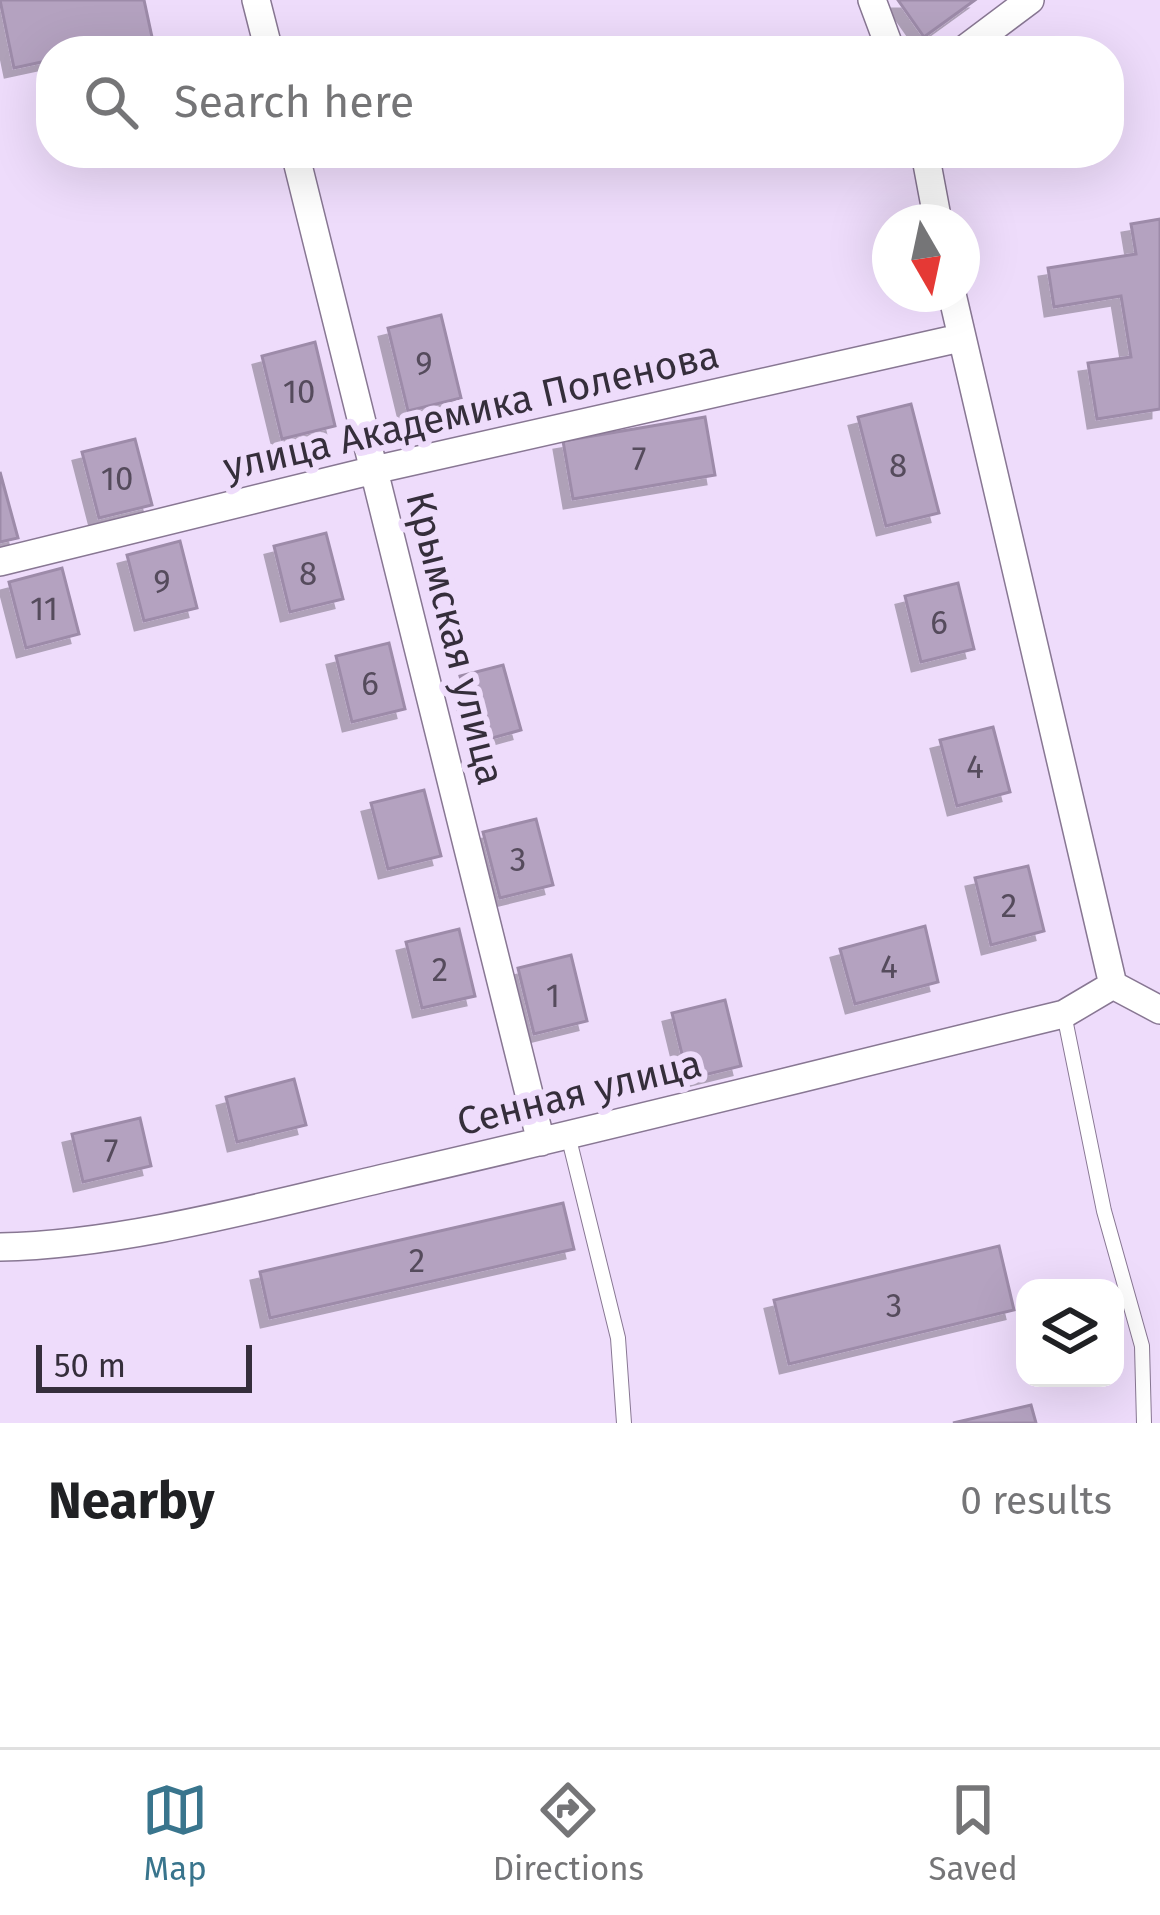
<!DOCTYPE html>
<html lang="en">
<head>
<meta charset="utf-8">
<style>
  :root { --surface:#fff; --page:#f6f6f6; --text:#202124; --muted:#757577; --line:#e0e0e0; --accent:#39758d }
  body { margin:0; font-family:"Fira Sans",sans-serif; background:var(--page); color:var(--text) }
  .controls { position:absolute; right:36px; bottom:36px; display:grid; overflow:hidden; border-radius:24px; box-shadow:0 12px 48px #0002 }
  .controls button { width:108px; height:108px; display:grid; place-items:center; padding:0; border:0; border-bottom:3px solid var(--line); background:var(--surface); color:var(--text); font:60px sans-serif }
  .compass { position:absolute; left:872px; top:204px; width:108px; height:108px; border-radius:50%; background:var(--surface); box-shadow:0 12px 48px #0002; rotate:171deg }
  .scale { position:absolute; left:36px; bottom:30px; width:216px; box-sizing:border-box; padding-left:12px; border:6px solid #352e3b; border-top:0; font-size:33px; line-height:42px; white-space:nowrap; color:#352e3b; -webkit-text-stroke:9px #eedcfb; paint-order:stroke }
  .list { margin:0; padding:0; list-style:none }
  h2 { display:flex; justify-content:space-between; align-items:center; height:156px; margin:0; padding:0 48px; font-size:51px }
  h2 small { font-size:39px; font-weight:400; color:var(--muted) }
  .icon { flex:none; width:66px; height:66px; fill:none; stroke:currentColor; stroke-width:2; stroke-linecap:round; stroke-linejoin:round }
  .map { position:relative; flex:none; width:1160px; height:1423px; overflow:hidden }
  .search { position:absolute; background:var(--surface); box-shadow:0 12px 48px #0002; left:36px; right:36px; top:36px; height:132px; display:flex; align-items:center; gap:30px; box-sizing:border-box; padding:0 42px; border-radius:48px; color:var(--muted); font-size:45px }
  .sheet { height:324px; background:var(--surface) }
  nav { display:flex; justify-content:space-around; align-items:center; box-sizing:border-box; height:168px; border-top:3px solid var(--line); background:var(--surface); font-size:33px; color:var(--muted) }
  nav a { display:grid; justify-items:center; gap:6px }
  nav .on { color:var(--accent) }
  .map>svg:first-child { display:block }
  .building { fill:#b4a2c0; stroke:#9d8ba9; stroke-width:3; filter:url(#shadow) }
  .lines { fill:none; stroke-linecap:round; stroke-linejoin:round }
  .lane-casing { stroke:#887793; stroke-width:16 }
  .street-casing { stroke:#887793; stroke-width:30 }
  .lane { stroke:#fff; stroke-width:14 }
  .street { stroke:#fff; stroke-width:27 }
  .labels { text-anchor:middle; stroke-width:12; stroke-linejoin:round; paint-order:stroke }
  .number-label { font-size:33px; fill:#554b5c }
  .street-label { font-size:39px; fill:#352e3b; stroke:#eedcfb }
</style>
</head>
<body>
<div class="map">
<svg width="1160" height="1423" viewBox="0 0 1160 1423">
  <defs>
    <filter id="shadow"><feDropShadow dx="-9" dy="9" stdDeviation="0" flood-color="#0004"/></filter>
  </defs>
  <rect width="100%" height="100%" fill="#eedcfb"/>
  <path class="building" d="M 0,0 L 144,0 L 155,51 L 51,51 L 51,60 L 14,68 Z
    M 898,0 L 975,0 L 924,37 Z
    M 1160,219 L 1160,409 L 1097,419 L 1088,363 L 1131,357 L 1121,296 L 1054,307 L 1048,268 L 1136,254 L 1131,224 Z
    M 441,315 L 461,398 L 408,411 L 388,328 Z
    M 315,342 L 335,426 L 282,439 L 262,356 Z
    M 911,404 L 939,513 L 886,526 L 858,417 Z
    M 705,417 L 715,475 L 573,499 L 563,441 Z
    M 135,439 L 152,505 L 99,518 L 82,452 Z
    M 0,472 L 18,538 L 0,542 Z
    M 326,533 L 343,599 L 290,612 L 274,546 Z
    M 180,541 L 197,608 L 144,621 L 127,555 Z
    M 62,568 L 79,634 L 26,648 L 9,582 Z
    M 958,583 L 974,649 L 921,662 L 905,596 Z
    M 389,643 L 405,709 L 352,722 L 336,656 Z
    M 503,665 L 521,730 L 478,742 L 460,676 Z
    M 993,727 L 1010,792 L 957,806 L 940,740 Z
    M 424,790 L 441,856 L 388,869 L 371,803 Z
    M 536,819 L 553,885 L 500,898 L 483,832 Z
    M 1028,866 L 1044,931 L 991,945 L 975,878 Z
    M 925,926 L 938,982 L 855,1004 L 840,949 Z
    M 459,929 L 475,996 L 422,1008 L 406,942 Z
    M 571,955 L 587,1021 L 534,1034 L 518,968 Z
    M 725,1000 L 741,1066 L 688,1079 L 672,1013 Z
    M 294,1079 L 306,1125 L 237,1142 L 226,1097 Z
    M 140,1118 L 151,1166 L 83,1182 L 72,1134 Z
    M 563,1203 L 574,1249 L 270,1318 L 260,1272 Z
    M 999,1246 L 1014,1310 L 789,1364 L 774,1300 Z
    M 1031,1405 L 1036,1423 L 953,1423 Z"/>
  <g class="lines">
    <g class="lane-casing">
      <path id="lane" d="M 1064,1014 L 1104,1211 L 1142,1346 L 1144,1423
        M 568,1135 L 618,1338 L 624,1423"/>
    </g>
    <g class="street-casing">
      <path id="street" d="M 256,0 L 269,51
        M 872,0 L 891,51
        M 962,51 L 1030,0
        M 295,153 L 541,1142
        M 925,153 L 938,222
        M 952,294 L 1113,985
        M 0,562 L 374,470 L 960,338
        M 0,1247 C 124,1245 271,1204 393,1176 C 617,1125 840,1068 1064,1014 L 1113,985 L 1160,1010"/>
    </g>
    <use href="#lane" class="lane"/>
    <use href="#street" class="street"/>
  </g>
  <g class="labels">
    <g class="number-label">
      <text x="424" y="375">9</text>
      <text x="299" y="403">10</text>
      <text x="639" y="470">7</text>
      <text x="898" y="477">8</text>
      <text x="117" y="490">10</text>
      <text x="308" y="585">8</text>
      <text x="162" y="593">9</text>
      <text x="44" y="620">11</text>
      <text x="939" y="634">6</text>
      <text x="370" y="695">6</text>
      <text x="975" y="778">4</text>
      <text x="518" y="871">3</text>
      <text x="1009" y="917">2</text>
      <text x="889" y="978">4</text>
      <text x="440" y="981">2</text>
      <text x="553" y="1007">1</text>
      <text x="111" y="1162">7</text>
      <text x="417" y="1272">2</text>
      <text x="894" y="1317">3</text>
    </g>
    <g class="street-label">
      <text transform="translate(471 410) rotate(-13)" y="14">улица Академика Поленова</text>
      <text transform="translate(456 638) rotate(76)" y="14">Крымская улица</text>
      <text transform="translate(579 1092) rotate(-14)" y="14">Сенная улица</text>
    </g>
  </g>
</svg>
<div class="controls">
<button><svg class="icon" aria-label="layers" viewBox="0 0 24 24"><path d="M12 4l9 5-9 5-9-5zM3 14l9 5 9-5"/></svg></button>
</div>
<svg class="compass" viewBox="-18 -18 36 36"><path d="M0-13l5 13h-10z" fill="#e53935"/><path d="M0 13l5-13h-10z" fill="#757577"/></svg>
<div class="scale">50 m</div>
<div class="search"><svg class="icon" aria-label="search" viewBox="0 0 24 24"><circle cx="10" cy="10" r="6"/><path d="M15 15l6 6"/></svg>Search here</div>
</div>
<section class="sheet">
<h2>Nearby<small>0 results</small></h2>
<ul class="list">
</ul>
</section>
<nav>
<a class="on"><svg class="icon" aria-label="map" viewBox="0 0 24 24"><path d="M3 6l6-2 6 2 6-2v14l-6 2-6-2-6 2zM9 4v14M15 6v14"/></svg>Map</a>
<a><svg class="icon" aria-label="directions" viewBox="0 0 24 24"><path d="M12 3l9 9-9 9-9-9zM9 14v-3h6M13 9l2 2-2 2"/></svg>Directions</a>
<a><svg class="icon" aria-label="saved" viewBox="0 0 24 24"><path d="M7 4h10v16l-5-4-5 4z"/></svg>Saved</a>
</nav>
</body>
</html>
